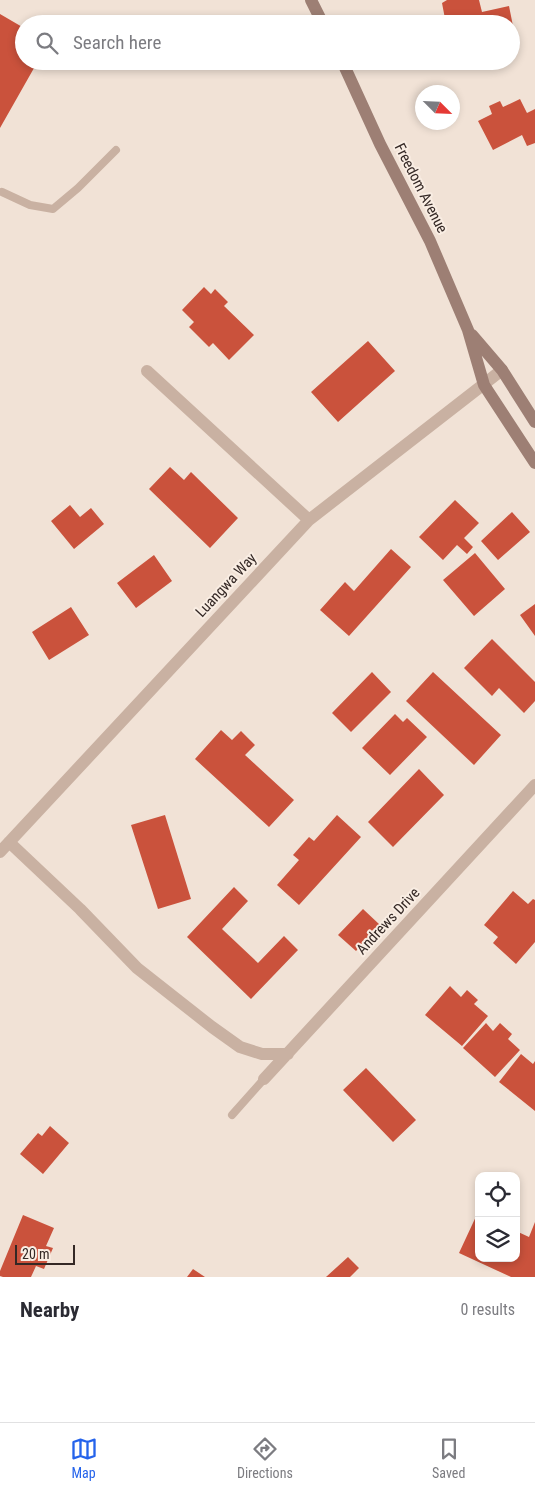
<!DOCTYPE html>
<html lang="en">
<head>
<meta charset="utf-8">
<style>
  :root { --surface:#fff; --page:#f2f2f3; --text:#2b2b33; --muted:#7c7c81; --line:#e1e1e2; --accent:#2563eb }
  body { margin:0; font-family:"Roboto Condensed",sans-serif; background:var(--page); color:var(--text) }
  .controls { position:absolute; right:15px; bottom:15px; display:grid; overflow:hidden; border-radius:10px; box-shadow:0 2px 8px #0003 }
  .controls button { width:45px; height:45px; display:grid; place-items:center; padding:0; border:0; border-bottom:1px solid var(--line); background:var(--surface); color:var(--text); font:25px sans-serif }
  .compass { position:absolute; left:415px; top:85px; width:45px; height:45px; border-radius:50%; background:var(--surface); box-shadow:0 2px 8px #0003; rotate:114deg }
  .scale { position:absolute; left:15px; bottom:12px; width:60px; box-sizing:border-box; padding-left:5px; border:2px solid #342825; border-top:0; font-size:14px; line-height:18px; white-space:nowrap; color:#342825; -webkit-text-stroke:4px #f9ede3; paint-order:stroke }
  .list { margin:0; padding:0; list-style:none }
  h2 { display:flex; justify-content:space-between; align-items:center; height:65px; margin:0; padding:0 20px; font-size:21px }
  h2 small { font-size:16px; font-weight:400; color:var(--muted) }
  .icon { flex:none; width:28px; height:28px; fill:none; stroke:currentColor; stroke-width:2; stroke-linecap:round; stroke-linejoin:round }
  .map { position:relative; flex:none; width:535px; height:1277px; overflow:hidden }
  .search { position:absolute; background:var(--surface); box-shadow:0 2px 8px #0003; left:15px; right:15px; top:15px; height:55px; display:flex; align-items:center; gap:12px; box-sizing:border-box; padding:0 18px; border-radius:28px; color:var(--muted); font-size:19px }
  .sheet { height:145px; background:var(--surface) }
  nav { display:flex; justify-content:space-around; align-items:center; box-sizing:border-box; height:70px; border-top:1px solid var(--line); background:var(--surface); font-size:14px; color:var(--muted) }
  nav a { display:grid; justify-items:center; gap:2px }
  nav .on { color:var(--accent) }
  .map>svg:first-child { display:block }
  .building { fill:#ca523c }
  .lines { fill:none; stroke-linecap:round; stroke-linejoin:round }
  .service { stroke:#c9b1a2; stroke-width:8 }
  .minor { stroke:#c9b1a2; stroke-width:12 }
  .secondary { stroke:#9d7f74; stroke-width:12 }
  .labels { text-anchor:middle; stroke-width:4; stroke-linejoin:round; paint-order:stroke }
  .street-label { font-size:15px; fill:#342825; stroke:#f9ede3 }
</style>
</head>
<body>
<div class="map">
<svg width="535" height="1277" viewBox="0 0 535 1277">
  <rect width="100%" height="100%" fill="#f1e2d6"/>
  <path class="building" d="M 447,0 L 479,0 L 482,12 L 509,6 L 513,26 L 511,27 L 511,24 L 446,24 L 442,3 Z
    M 0,14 L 24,28 L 24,61 L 38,61 L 0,128 Z
    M 520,99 L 527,113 L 535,109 L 535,143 L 527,146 L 522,135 L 493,150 L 478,121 L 492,114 L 489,106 L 500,101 L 503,107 Z
    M 204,287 L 211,294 L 215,289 L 228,302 L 224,306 L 254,335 L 229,360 L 213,343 L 209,347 L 189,327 L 194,322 L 182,310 Z
    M 368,341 L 395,371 L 338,422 L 311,392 Z
    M 170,467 L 184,480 L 191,472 L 238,518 L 210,548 L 149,489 Z
    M 455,500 L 479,523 L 464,538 L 473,547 L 467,554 L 457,545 L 443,560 L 419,537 Z
    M 70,505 L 80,517 L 91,508 L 104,524 L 74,549 L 51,521 Z
    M 512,512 L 530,532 L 498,560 L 481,541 Z
    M 391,549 L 411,567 L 349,636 L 320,610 L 345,582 L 354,591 Z
    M 475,553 L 505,589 L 474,616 L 443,580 Z
    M 154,555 L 172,581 L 136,608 L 117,583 Z
    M 535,604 L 535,636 L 520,615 Z
    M 71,607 L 89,635 L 49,660 L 32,632 Z
    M 492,639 L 535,682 L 535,701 L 524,713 L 499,688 L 492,696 L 464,668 Z
    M 372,672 L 391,692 L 351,732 L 332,713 Z
    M 433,672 L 501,735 L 474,765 L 406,701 Z
    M 395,714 L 403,722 L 407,718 L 427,737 L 390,775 L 362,748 Z
    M 221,730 L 232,740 L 241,731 L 255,745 L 245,755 L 294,800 L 269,827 L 195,759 Z
    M 419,769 L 444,795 L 393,847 L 368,822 Z
    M 165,815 L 191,899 L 158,909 L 131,825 Z
    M 337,815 L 361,837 L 299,905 L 277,885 L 299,860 L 293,855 L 309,837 L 314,841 Z
    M 234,887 L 248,901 L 222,929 L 258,963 L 284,936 L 298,950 L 251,999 L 187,937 Z
    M 513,891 L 528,904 L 533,899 L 535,900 L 535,942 L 516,964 L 493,943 L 498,937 L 484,925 Z
    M 363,909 L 380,925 L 356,951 L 338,935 Z
    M 450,986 L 461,997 L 467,990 L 478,1000 L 474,1004 L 488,1016 L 462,1046 L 425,1015 Z
    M 486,1023 L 493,1031 L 500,1023 L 512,1034 L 508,1039 L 520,1050 L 495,1077 L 463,1048 Z
    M 521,1054 L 533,1064 L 535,1061 L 535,1111 L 499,1082 Z
    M 366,1068 L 416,1120 L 393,1142 L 343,1090 Z
    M 50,1126 L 69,1143 L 43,1174 L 20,1154 L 38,1133 L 42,1136 Z
    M 479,1210 L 479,1258 L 516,1258 L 516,1231 L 529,1237 L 535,1222 L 535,1277 L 511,1277 L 459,1253 Z
    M 23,1215 L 54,1228 L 46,1246 L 53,1248 L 44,1269 L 36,1266 L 31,1277 L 3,1277 L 0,1276 L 0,1271 Z
    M 348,1257 L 359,1268 L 350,1277 L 326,1277 Z
    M 193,1269 L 205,1277 L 187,1277 Z"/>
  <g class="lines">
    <path class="service" d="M 2,192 L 30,205 L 53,209 L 78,188 L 116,150
      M 232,1115 L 264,1079"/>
    <path class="minor" d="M 147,371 L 309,520
      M 9,842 L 80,909 L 137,968 L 212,1027 L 240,1047 L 262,1054 L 288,1054
      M 0,852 L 309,520 L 502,370
      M 264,1079 L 535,785"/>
    <path class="secondary" d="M 311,0 L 323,24
      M 342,61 L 380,144 L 430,241 L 468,330 L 484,385 L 535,463
      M 472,335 L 502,370 L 535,422"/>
  </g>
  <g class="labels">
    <g class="street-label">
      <text transform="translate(421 188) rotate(63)" y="5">Freedom Avenue</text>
      <text transform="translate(226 585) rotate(-47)" y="5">Luangwa Way</text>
      <text transform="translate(388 921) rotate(-47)" y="5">Andrews Drive</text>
    </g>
  </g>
</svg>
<div class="controls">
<button><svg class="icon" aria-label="locate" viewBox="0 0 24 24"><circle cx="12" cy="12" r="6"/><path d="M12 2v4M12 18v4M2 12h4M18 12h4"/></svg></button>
<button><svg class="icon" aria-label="layers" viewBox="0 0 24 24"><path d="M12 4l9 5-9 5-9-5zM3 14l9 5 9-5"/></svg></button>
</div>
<svg class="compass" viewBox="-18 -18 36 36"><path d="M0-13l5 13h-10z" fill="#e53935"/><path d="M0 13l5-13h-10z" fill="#7c7c81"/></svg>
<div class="scale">20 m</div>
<div class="search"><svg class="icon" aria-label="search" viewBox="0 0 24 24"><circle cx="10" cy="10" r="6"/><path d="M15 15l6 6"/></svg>Search here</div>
</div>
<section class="sheet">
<h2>Nearby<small>0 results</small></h2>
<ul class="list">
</ul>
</section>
<nav>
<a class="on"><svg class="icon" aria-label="map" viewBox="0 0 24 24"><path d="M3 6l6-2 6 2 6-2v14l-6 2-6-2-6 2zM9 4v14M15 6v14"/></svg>Map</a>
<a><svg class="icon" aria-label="directions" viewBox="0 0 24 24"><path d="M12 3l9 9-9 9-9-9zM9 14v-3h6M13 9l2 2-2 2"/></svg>Directions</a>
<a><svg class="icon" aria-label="saved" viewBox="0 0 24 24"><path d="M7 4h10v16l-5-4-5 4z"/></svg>Saved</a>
</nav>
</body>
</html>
